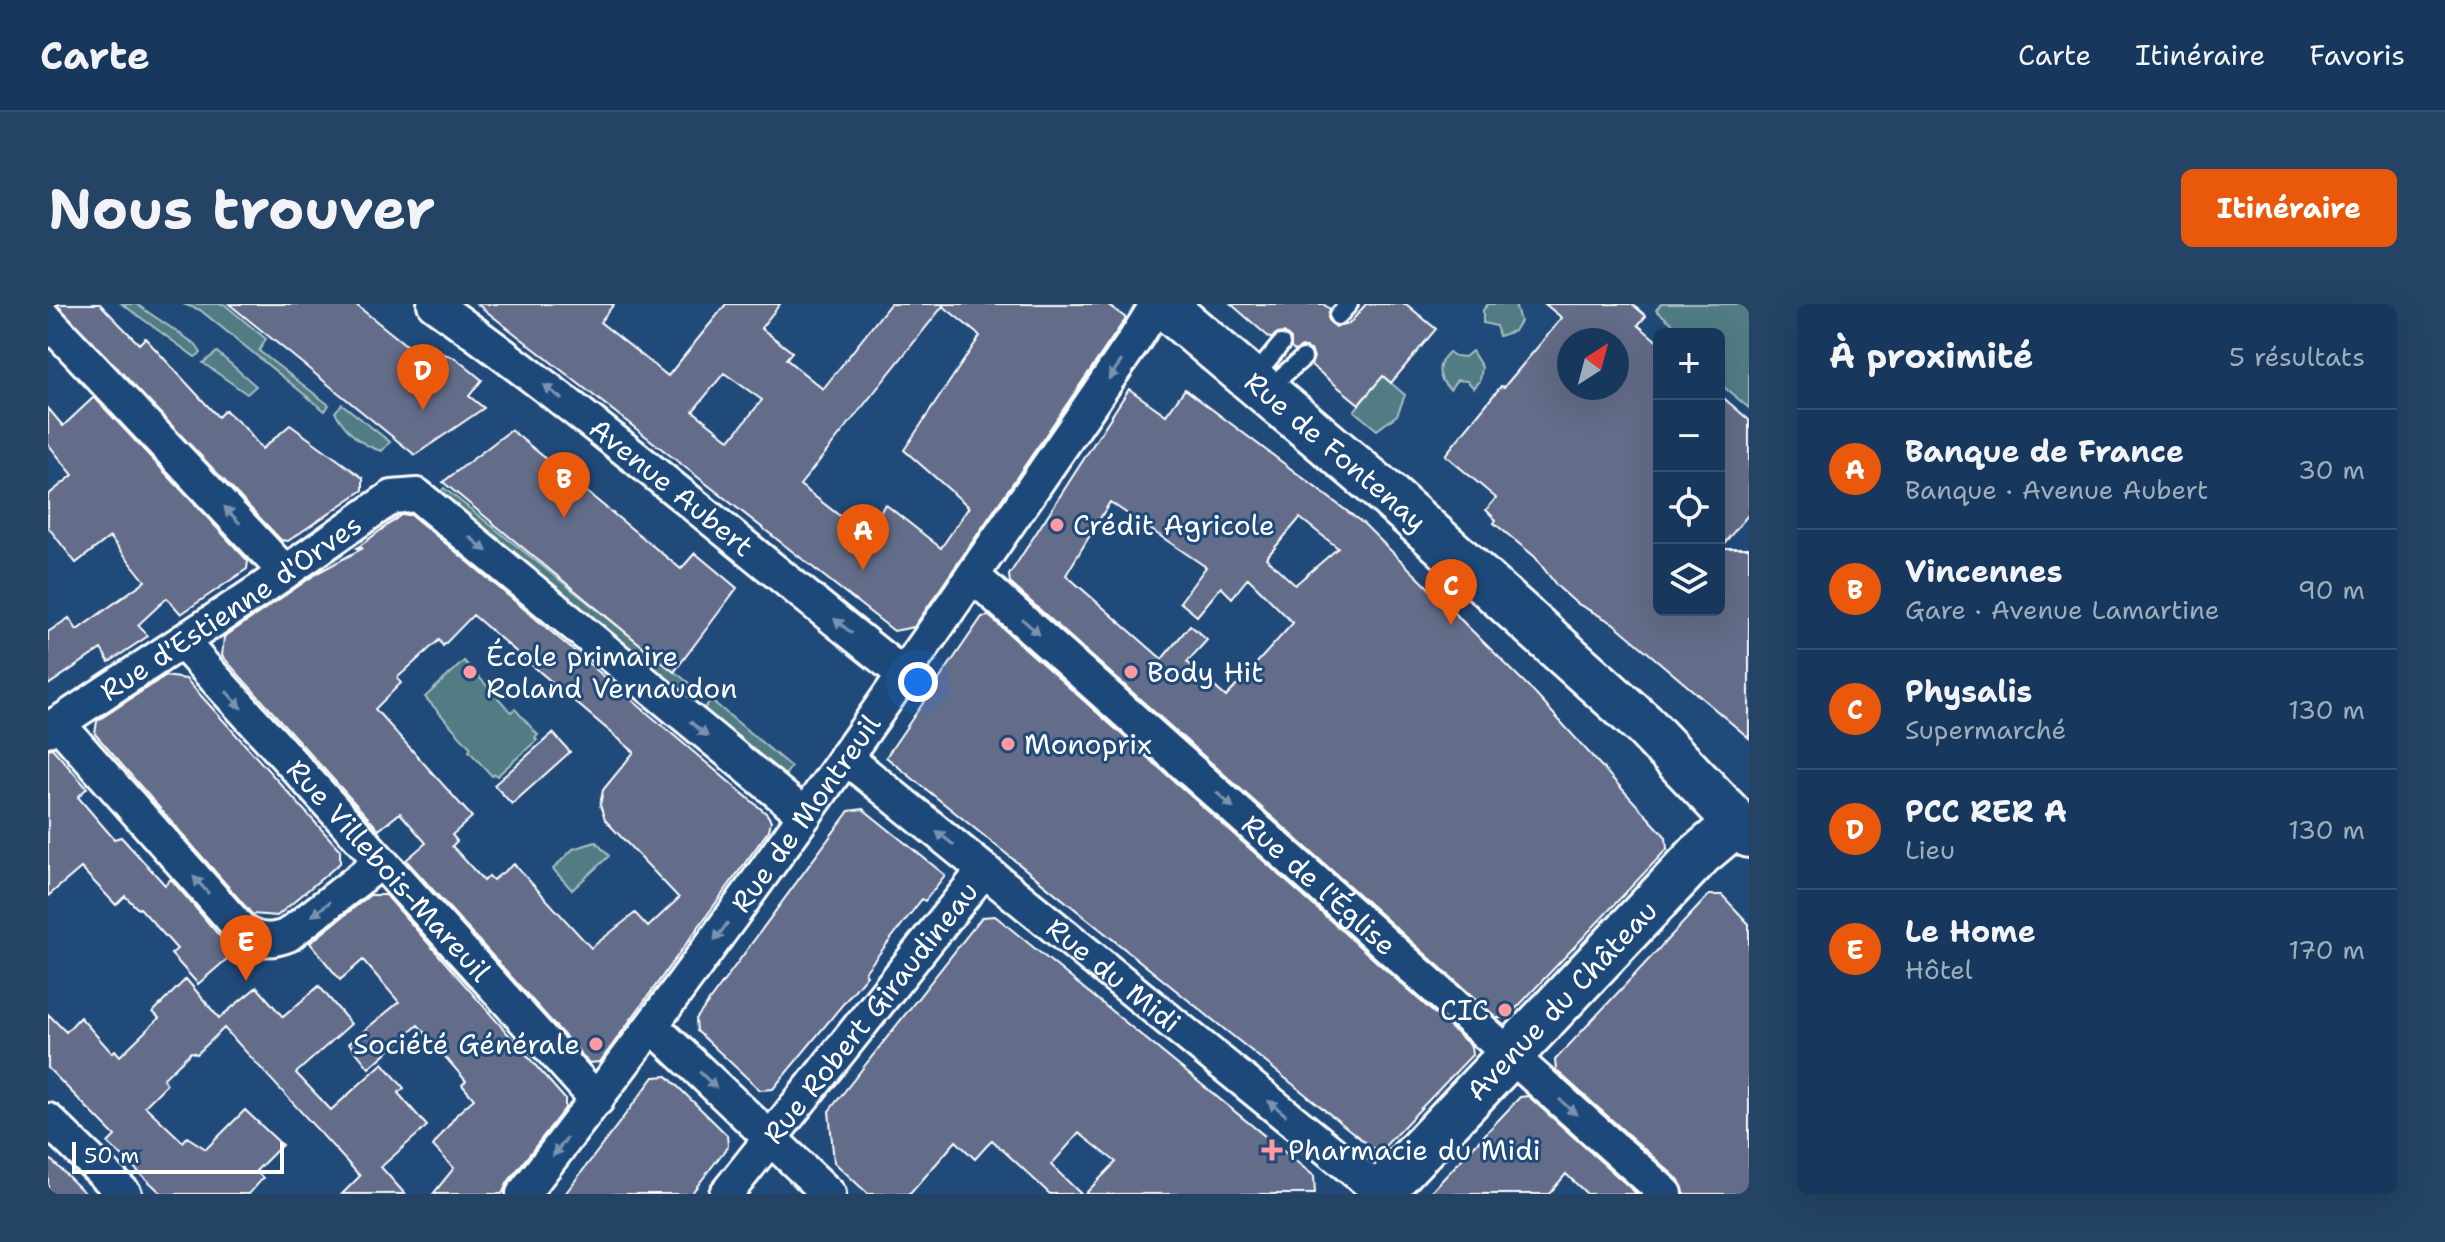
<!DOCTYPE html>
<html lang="fr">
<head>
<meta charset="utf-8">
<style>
  :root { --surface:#17385c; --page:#244365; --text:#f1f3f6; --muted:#9eacbb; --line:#365272; --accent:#ea580c }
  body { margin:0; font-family:"Shantell Sans",sans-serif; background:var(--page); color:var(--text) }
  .controls { position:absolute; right:24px; top:24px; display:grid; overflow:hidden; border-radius:12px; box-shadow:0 8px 32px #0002 }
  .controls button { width:72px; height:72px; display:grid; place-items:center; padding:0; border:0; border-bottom:2px solid var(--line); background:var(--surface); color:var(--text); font:40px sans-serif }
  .compass { position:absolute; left:1509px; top:24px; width:72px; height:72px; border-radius:50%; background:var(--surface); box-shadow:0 8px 32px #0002; rotate:36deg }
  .scale { position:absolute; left:24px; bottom:20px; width:212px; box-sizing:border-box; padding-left:8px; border:4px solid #fff; border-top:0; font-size:22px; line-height:28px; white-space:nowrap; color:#fff; -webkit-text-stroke:6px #1f4a7a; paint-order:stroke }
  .you { position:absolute; left:870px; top:378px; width:28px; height:28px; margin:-20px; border:6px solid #fff; border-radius:50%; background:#1a73e8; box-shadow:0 0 0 12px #1a73e833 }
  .badge { display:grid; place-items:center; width:52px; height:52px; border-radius:50%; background:var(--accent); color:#fff; font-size:26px; font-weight:700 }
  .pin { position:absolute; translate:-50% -66px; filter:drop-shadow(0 2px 4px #0008) }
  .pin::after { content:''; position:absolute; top:42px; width:28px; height:24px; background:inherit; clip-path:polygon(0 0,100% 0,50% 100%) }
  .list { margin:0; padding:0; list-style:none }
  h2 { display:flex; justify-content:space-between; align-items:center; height:104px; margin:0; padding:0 32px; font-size:34px }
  h2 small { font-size:26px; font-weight:400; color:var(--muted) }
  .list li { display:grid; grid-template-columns:52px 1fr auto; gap:24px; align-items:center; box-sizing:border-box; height:120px; padding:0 32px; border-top:2px solid var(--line) }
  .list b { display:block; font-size:30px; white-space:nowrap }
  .list p { margin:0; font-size:26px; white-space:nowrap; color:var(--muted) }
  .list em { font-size:26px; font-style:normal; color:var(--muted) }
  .icon { flex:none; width:44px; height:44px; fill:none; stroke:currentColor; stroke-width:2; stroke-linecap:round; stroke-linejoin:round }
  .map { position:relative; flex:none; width:1701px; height:890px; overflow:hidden; border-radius:12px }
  header { display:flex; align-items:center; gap:48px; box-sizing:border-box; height:112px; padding:0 40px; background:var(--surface); border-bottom:2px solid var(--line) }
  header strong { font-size:38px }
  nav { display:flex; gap:44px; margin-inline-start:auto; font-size:28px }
  .intro { display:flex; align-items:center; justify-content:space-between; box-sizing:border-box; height:192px; padding:0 48px }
  h1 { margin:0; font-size:56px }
  .button { padding:20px 36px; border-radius:12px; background:var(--accent); color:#fff; font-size:28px; font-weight:700 }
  main { display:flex; gap:48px; padding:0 48px }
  aside { flex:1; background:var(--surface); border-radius:12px; box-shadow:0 8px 32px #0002 }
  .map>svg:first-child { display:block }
  .green { fill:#517c84; stroke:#a8bec2; stroke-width:2 }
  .building { fill:#646c88; stroke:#fff; stroke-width:2; fill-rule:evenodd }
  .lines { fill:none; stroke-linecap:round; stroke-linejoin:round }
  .lane-casing { stroke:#fff; stroke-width:22 }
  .street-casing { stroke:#fff; stroke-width:38 }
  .secondary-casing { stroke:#fff; stroke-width:50 }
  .lane { stroke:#1f4a7a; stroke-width:16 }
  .street { stroke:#1f4a7a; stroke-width:32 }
  .secondary { stroke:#1f4a7a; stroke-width:44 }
  .oneway { fill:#7992af }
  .poi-dot { fill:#ff9aa2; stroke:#1f4a7a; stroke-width:3 }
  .labels { text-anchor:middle; stroke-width:6; stroke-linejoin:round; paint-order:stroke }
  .street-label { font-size:28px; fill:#fff; stroke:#1f4a7a }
  .poi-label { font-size:28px; fill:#fff; stroke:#1f4a7a; text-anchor:start }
</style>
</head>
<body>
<header>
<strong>Carte</strong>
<nav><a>Carte</a><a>Itinéraire</a><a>Favoris</a></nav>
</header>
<div class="intro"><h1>Nous trouver</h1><a class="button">Itinéraire</a></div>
<main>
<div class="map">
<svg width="1701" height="890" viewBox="0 0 1701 890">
  <rect width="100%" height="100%" fill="#1f4a7a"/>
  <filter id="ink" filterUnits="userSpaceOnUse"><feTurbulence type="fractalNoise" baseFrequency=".0125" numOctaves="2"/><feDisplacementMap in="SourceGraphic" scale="16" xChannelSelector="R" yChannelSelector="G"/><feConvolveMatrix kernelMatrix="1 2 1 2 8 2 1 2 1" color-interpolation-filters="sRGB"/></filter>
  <g filter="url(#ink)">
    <path class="green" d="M 74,0 L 88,0 L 147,40 L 153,49 L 147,53 Z
      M 135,0 L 176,0 L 218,35 L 211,47 L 281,101 L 277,107 L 152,6 Z
      M 1440,0 L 1467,0 L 1472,17 L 1466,27 L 1451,32 L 1448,22 L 1435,19 L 1435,6 Z
      M 1613,0 L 1701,0 L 1701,104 L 1671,79 L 1671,30 L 1637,30 L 1608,6 Z
      M 1424,47 L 1434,63 L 1432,77 L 1426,84 L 1419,77 L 1409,76 L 1402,85 C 1388,74 1388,60 1401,48 L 1407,52 L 1417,53 Z
      M 169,48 L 208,82 L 199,90 L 155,59 Z
      M 1335,72 L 1357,91 L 1349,111 L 1329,126 L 1306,107 Z
      M 294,100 L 342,138 L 334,147 C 313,142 298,127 287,108 Z
      M 396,184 L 651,387 L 642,397 L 393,188 Z
      M 416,357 L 463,408 L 467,405 L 490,431 L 487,434 L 489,436 L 449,472 L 447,470 L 444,472 L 421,447 L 423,444 L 377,393 Z
      M 663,396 L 743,463 L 735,474 L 654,407 Z
      M 548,538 L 561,552 L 524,586 L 505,565 L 525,545 Z"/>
    <path class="building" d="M 8,0 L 52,0 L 91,40 L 97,34 L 170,113 L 177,106 L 196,123 L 214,145 L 242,121 L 315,174 L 315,186 L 240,237 L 233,236 Z
      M 181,0 L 307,0 L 368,49 L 388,47 L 407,54 L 417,62 L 434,76 L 421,92 L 436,104 L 367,151 Z
      M 429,0 L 566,0 L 552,18 L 620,72 L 678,0 L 732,0 L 713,24 L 744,48 L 738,55 L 775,85 L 842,0 L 1059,0 L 1078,14 L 866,323 L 846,327 ZM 895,2 L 932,32 L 856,146 L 921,203 L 893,244 L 837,200 L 819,233 L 752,181 ZM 676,69 L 714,96 L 682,136 L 645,107 Z
      M 1183,0 L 1275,0 L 1282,5 L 1280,16 L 1288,23 L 1301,20 L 1318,0 L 1358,0 L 1388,25 L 1343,79 L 1335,72 L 1311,100 L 1263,61 L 1266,53 L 1263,46 L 1254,43 L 1247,47 L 1243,44 L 1243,35 L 1236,29 L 1228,30 L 1223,35 Z
      M 1497,0 L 1584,0 L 1598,12 L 1590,21 L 1611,39 L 1611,306 L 1671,306 L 1671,90 L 1701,116 L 1701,210 L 1672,244 L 1701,244 L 1701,434 L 1565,319 L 1528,299 L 1509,282 L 1487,253 L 1446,219 L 1448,216 L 1438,206 L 1448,194 L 1397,151 L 1453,82 L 1456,83 L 1514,14 ZM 1521,36 L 1569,36 L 1569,84 L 1521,84 Z
      M 1081,85 L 1118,111 L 1137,85 L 1316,220 L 1480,382 L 1618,533 L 1619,545 L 1459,714 L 1449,714 L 962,279 L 961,271 L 965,265 ZM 1062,198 L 1158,263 L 1132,298 L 1149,312 L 1173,283 L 1184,294 L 1200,274 L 1245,319 L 1178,393 L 1139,358 L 1159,336 L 1142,321 L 1114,355 L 1018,271 ZM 1252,214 L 1290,244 L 1247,281 L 1218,254 Z
      M 46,93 L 200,257 L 199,265 L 133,310 L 119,294 L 90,321 L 100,332 L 61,358 L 53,345 L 0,381 L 0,328 L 21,314 L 29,326 L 97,277 L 62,233 L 28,259 L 0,223 L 0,191 L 25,171 L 0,140 L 0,104 L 15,122 Z
      M 463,126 L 633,265 L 647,249 L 689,284 L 626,368 L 395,178 Z
      M 353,211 L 363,211 L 424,261 L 719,510 L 723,517 L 721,526 L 552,758 L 541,759 L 358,556 L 378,539 L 352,509 L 331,526 L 174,352 L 176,333 L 271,268 L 315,244 L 309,244 ZM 425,311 L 586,448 L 555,486 L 552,501 L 557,516 L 631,594 L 600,623 L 587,609 L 543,644 L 466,560 L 445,576 L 441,572 L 436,577 L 404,542 L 409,537 L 404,531 L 424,513 L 327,405 L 353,379 L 349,374 L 391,336 L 395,342 Z
      M 941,312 L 1423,742 L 1424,751 L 1336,843 L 1324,844 L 838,453 L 934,313 Z
      M 117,372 L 138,375 L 292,546 L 292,559 L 229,612 L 204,610 L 47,430 L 49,417 Z
      M 505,429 L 522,448 L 464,500 L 446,481 Z
      M 4,444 L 39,484 L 30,493 L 66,535 L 73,533 L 117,581 L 123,575 L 186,649 L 150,680 L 123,650 L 129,645 L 92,604 L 90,605 L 77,592 L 68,601 L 33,564 L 0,592 L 0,445 Z
      M 815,505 L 897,571 L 877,597 L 874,595 L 817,668 L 819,671 L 725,785 L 712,786 L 649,727 L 648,715 L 801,507 Z
      M 322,591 L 338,591 L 517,795 L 517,804 L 460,878 L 454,890 L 385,890 L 406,864 L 385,842 L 410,809 L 426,795 L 414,781 L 418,777 L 370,721 L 321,764 L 301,739 L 351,698 L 315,656 L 292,676 L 262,639 Z
      M 1661,591 L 1674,591 L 1701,620 L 1701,890 L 1636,890 L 1631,876 L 1508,766 L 1507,756 Z
      M 947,612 L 1266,872 L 1267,890 L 1037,890 L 1068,858 L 1031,829 L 1003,861 L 1033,890 L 1002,890 L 944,836 L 927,855 L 908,837 L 862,890 L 820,890 L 786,858 L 781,807 L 934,613 Z
      M 138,675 L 171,714 L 209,683 L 235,713 L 271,682 L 303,720 L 248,769 L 283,806 L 335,759 L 356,784 L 350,789 L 379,822 L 333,863 L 357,890 L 294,890 L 312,872 L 176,724 L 149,750 L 143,748 L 115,775 L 119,780 L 97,802 L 135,838 L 139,833 L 158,845 L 197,806 L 234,841 L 208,867 L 215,874 L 201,890 L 114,890 L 60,839 L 67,832 L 0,764 L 0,710 L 18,728 L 32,713 L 64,749 L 67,746 L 72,752 L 111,714 L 105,708 Z
      M 619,772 L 679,831 L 680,842 L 643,890 L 517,890 L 606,773 Z
      M 1480,792 L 1589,890 L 1539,890 L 1518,870 L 1501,890 L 1381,890 L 1472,793 Z
      M 0,853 L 38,890 L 0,890 Z"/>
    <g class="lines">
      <g class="lane-casing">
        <path id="lane" d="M 1290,12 L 1301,0
          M 1204,75 L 1233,40
          M 1217,87 L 1255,54"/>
      </g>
      <g class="street-casing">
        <g id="street">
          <path id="s1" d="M 386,0 C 549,116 699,247 856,371"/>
          <path d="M 0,17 L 237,268"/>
          <path id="s2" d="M 925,272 L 1618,890"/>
          <path id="s3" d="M 134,338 L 549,796"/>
          <path d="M 10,419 L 195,628 C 211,637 223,638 240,631 L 333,558"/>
          <path id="s4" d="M 0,426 L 212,286 L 344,193 L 369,191 L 757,511"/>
          <path id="s5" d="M 797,453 L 1335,890"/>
          <path d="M 604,722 L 781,890"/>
          <path d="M 0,816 L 77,890"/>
          <path id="s6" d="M 475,890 C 691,614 888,325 1086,37 L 1109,0"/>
          <path id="s7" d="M 678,890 L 936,566"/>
        </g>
      </g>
      <g class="secondary-casing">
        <g id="secondary">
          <path id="s8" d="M 1114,0 L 1340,191 L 1596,421 L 1701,531"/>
          <path id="s9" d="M 1331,890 L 1651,551 L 1689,519"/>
        </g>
      </g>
      <use href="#lane" class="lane"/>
      <use href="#street" class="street"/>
      <use href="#secondary" class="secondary"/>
    </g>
    <defs><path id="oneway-solid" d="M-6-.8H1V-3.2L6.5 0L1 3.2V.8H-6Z" transform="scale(2)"/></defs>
    <g class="oneway">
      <use href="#oneway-solid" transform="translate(1067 66) rotate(125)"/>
      <use href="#oneway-solid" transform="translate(505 88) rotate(-142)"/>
      <use href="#oneway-solid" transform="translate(184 211) rotate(-133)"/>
      <use href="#oneway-solid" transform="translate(430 240) rotate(40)"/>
      <use href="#oneway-solid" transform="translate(795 322) rotate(-141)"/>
      <use href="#oneway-solid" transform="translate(983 323) rotate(42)"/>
      <use href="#oneway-solid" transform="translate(186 396) rotate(48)"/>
      <use href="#oneway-solid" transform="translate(651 425) rotate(40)"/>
      <use href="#oneway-solid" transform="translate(1177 496) rotate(42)"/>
      <use href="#oneway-solid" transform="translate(897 534) rotate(-141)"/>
      <use href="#oneway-solid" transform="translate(153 581) rotate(-132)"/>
      <use href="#oneway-solid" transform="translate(273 605) rotate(142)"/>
      <use href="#oneway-solid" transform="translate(673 628) rotate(126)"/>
      <use href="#oneway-solid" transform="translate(660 776) rotate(44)"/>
      <use href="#oneway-solid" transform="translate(1520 803) rotate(42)"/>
      <use href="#oneway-solid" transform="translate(1229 804) rotate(-141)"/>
      <use href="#oneway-solid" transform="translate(512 843) rotate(128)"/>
    </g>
  </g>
  <g class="poi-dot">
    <circle cx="1009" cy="221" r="8"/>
    <circle cx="422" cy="368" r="8"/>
    <circle cx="1083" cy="368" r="8"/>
    <circle cx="960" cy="440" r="8"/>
    <circle cx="1457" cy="706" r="8"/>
    <circle cx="548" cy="740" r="8"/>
    <path d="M1220 834h8v8h8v8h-8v8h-8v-8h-8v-8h8z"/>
  </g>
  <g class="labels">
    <g class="street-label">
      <text dy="10" stroke="none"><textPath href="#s8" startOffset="228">Rue de Fontenay</textPath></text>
      <text dy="10" stroke="none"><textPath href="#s1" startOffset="300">Avenue Aubert</textPath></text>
      <text dy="10" stroke="none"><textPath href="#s4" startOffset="220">Rue d'Estienne d'Orves</textPath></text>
      <text dy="10" stroke="none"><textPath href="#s6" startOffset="474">Rue de Montreuil</textPath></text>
      <text dy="10" stroke="none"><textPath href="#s3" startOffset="308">Rue Villebois-Mareuil</textPath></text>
      <text dy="10" stroke="none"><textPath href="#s2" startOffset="464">Rue de l'Église</textPath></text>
      <text dy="10" stroke="none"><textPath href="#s5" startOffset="346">Rue du Midi</textPath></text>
      <text dy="10" stroke="none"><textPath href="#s9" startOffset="266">Avenue du Château</textPath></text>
      <text dy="10" stroke="none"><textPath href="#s7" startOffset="232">Rue Robert Giraudineau</textPath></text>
    </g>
    <g class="poi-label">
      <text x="1025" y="231">Crédit Agricole</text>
      <text x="438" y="362">École primaire<tspan x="438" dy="32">Roland Vernaudon</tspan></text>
      <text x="1099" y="378">Body Hit</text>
      <text x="976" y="450">Monoprix</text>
      <text x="1441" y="716" text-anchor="end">CIC</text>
      <text x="532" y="750" text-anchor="end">Société Générale</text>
      <text x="1240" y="856">Pharmacie du Midi</text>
    </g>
  </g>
</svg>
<div class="controls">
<button>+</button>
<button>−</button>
<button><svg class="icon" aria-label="locate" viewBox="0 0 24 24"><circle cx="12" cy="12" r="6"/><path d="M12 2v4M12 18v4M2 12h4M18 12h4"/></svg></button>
<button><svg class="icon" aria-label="layers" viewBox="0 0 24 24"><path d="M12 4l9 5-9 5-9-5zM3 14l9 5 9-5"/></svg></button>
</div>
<svg class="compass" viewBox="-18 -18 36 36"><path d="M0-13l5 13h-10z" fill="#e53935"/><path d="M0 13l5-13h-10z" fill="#9eacbb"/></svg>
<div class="scale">50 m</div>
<div class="you"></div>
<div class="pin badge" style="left:815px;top:266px">A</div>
<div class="pin badge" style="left:516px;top:214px">B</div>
<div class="pin badge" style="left:1403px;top:321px">C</div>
<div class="pin badge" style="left:375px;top:106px">D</div>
<div class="pin badge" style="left:198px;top:677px">E</div>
</div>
<aside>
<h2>À proximité<small>5 résultats</small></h2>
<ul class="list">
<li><span class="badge">A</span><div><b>Banque de France</b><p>Banque · Avenue Aubert</p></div><em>30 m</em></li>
<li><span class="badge">B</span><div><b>Vincennes</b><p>Gare · Avenue Lamartine</p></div><em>90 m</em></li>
<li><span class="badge">C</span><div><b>Physalis</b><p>Supermarché</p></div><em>130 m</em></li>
<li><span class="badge">D</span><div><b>PCC RER A</b><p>Lieu</p></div><em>130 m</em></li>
<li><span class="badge">E</span><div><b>Le Home</b><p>Hôtel</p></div><em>170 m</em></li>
</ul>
</aside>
</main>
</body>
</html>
